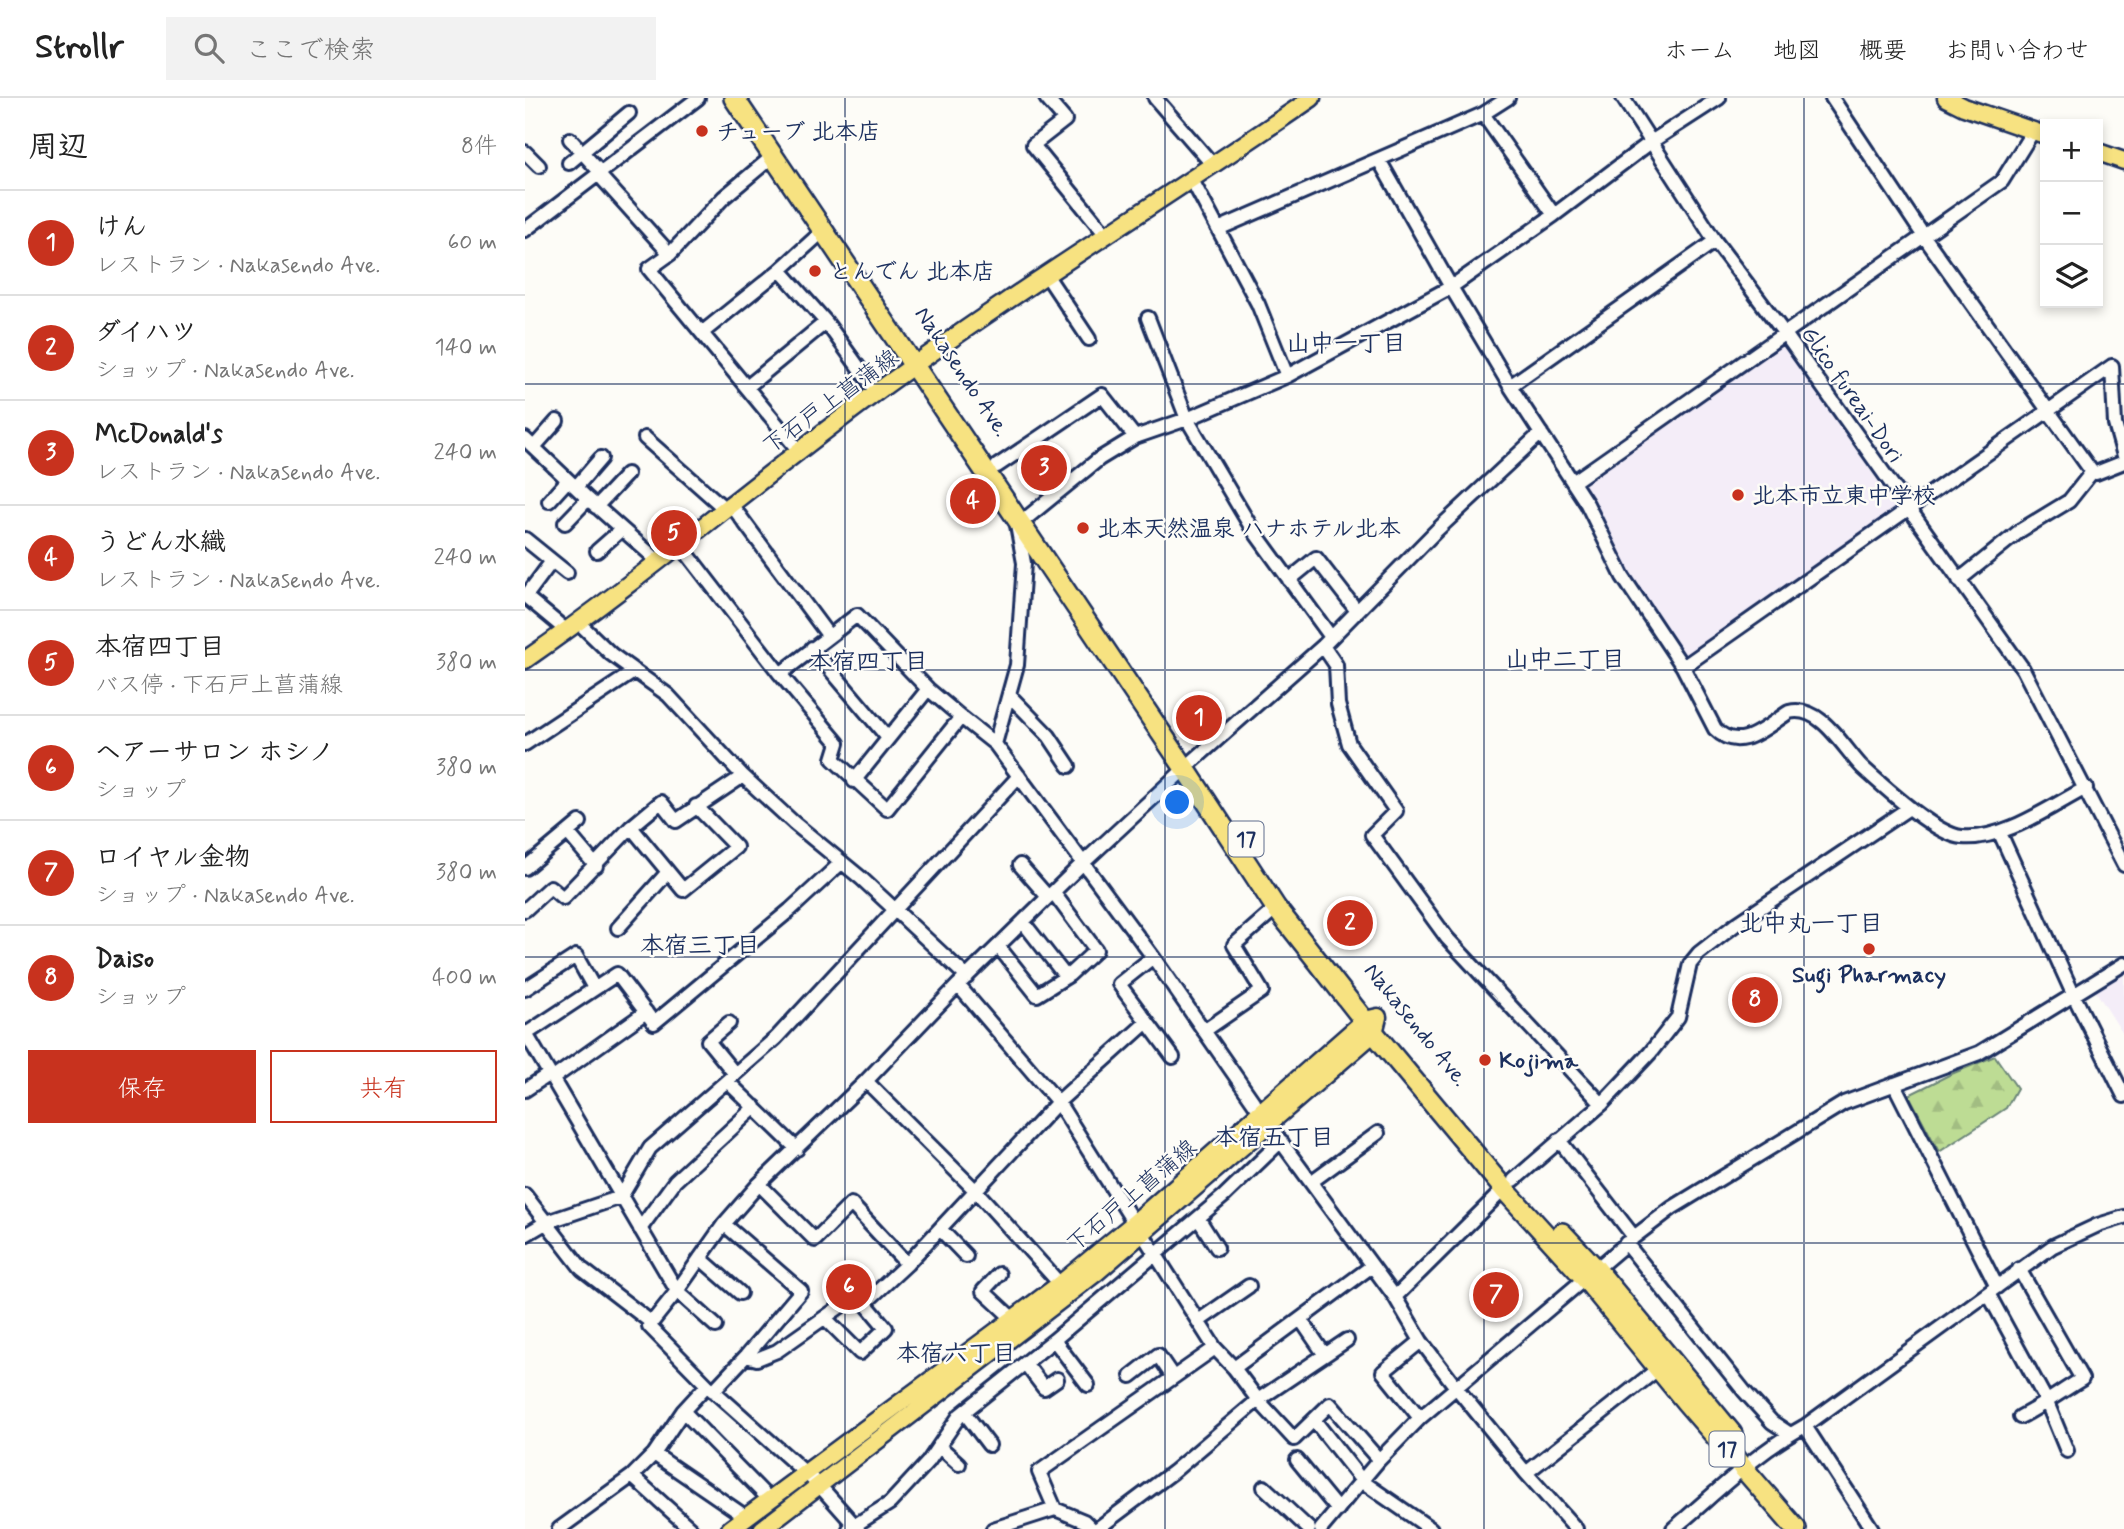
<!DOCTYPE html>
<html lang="ja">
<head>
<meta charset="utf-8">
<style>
  :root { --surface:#fff; --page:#f2f2f2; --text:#222; --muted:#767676; --line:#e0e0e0; --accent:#c8321e }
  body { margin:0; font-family:Mynerve,"Klee One",sans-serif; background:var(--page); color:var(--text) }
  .controls { position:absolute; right:21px; top:21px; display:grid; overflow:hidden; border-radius:0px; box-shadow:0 4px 10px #0003 }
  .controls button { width:63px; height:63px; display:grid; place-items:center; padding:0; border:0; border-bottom:2px solid var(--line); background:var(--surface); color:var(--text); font:35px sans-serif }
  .you { position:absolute; left:653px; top:705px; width:24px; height:24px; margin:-18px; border:5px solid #fff; border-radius:50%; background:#1a73e8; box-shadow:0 0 0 10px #1a73e833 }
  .badge { display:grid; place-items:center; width:46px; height:46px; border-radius:50%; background:var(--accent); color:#fff; font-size:23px; font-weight:700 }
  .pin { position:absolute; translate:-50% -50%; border:4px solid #fff; box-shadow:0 2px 7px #0006 }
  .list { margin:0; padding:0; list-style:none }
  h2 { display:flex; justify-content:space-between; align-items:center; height:91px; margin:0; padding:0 28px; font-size:30px }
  h2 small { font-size:23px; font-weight:400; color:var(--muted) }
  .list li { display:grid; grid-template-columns:46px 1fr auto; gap:21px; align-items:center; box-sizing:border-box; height:105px; padding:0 28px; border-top:2px solid var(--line) }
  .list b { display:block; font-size:26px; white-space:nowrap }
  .list p { margin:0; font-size:23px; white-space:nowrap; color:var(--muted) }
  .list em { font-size:23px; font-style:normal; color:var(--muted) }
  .actions { display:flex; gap:14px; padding:21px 28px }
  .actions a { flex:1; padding:16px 0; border:2px solid var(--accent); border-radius:0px; text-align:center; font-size:24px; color:var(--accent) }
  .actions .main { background:var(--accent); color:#fff }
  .icon { flex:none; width:38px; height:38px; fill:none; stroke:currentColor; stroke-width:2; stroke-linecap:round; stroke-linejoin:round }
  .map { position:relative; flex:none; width:1599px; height:1431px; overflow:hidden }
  header { display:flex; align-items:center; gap:42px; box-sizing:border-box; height:98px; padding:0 35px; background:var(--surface); border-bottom:2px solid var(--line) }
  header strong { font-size:33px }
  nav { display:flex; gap:38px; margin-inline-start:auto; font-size:24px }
  .search { width:490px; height:63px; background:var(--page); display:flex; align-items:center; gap:18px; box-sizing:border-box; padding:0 24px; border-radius:0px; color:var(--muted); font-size:26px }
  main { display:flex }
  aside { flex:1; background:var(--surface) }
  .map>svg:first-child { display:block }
  .built { fill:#f4edf8 }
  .forest { fill:url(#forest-firs); stroke:#6c8679; stroke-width:2 }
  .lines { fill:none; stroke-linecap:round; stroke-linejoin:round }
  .minor-casing { stroke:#1b2f5e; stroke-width:18 }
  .major-casing { stroke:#1b2f5e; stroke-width:21 }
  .highway-casing { stroke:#1b2f5e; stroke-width:24 }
  .minor { stroke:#fdfcf7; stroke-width:12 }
  .major { stroke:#f7e281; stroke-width:16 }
  .highway { stroke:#f7e281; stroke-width:19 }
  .grid { fill:none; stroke:#1b2f5e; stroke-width:2; stroke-opacity:0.55 }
  .poi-dot { fill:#c8321e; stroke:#fdfcf7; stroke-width:2.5 }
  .labels { text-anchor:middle; stroke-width:5; stroke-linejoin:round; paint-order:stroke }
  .shield { fill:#fdfcf7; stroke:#5f6c8c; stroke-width:2 }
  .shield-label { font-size:21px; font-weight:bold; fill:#1b2f5e }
  .poi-label { font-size:23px; font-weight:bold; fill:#1b2f5e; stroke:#fdfcf7; text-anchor:start }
  .street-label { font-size:23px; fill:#1b2f5e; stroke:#fdfcf7 }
  .neighbourhood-label { font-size:24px; font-weight:bold; fill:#1b2f5e; stroke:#fdfcf7 }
</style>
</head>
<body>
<header>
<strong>Strollr</strong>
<div class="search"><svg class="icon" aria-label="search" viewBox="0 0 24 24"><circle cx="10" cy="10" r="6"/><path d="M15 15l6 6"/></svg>ここで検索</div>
<nav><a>ホーム</a><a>地図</a><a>概要</a><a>お問い合わせ</a></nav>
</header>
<main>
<aside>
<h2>周辺<small>8件</small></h2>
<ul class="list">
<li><span class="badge">1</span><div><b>けん</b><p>レストラン · Nakasendo Ave.</p></div><em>60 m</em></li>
<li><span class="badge">2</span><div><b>ダイハツ</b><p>ショップ · Nakasendo Ave.</p></div><em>140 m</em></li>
<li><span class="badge">3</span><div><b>McDonald's</b><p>レストラン · Nakasendo Ave.</p></div><em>240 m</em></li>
<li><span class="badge">4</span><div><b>うどん水織</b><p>レストラン · Nakasendo Ave.</p></div><em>240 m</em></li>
<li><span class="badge">5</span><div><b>本宿四丁目</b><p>バス停 · 下石戸上菖蒲線</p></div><em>380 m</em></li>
<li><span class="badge">6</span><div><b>ヘアーサロン ホシノ</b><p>ショップ</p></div><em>380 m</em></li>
<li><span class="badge">7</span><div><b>ロイヤル金物</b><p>ショップ · Nakasendo Ave.</p></div><em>380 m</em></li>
<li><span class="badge">8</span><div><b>Daiso</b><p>ショップ</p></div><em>400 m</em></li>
</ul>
<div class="actions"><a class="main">保存</a><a>共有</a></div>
</aside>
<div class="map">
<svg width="1599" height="1431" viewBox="0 0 1599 1431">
  <defs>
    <pattern id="forest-firs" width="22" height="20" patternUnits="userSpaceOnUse" patternTransform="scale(1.75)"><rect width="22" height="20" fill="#bddc94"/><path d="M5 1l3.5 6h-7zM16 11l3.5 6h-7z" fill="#a2bd82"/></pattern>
  </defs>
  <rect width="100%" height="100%" fill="#fdfcf7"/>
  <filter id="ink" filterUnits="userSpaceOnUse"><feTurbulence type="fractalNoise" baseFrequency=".0143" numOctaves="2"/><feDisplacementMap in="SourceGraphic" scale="14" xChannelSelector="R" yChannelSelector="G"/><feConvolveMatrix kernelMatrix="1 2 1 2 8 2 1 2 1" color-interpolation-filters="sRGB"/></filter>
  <g filter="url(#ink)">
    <path class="built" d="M 1253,248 L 1260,250 L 1369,406 L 1370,412 L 1165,558 L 1157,559 L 1105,479 L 1059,387 Z
      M 1599,875 L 1599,936 L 1598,936 L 1570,892 Z"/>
    <path class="forest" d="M 1470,958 L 1492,990 L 1481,1010 L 1414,1054 L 1384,997 L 1424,977 Z"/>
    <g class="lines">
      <g class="minor-casing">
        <path id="minor" d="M 521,0 L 540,22 L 508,47 L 582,138
          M 630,0 L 688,67
          M 1098,0 L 1190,143 L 1260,236 L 1498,571 L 1599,767
          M 1307,0 L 1398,137 L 1567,374 L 1571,375 L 1599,364
          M 958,16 L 1029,117
          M 45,41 L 76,75
          M 0,54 L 14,68
          M 248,58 L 199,99 L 145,156 L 124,171 L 274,353
          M 854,62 L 926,189 L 985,288 L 1062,406 L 1098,479 L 1158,569 L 1190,631 C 1215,656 1240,629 1264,614 C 1296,606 1319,651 1337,669 C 1358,688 1411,737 1437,739 C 1478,743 1526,708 1561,690
          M 44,65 L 104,15
          M 74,77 L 145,156
          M 667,82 L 733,206 L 762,278
          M 693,131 L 958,16 L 983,0
          M 0,132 L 173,0
          M 255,172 L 301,224 L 352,295
          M 522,178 L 564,241
          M 623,220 L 662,321 L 726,429 L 806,539
          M 178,234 L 255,172 L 298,133
          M 1587,268 L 1590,326 L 1599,358
          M 985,288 L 1190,143
          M 222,289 L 301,224
          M 120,340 L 199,410
          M 0,341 L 63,401 L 132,462
          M 9,349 L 32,323
          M 472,368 L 577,297 L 610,339
          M 1048,384 L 1477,83 L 1508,33
          M 51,389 L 76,360
          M 24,403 L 43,382
          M 205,405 L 303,537
          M 71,409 L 102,376
          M 504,418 L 574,361 L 610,339 L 662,321 L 762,278 L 926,189 L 1029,117 L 1126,44 L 1194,0
          M 40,425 L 63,401
          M 492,427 L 499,465 L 492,567 L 470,646 L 628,859 L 736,1015
          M 0,441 L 42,475
          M 154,445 L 255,576 L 332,517 L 403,591 L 436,619 L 362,711 L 308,661 L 313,645 L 255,576
          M 72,453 L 97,431
          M 764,482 L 791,460 L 832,513
          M 1434,482 L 1496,432 L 1544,403 L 1567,374
          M 0,498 L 42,533
          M 1,498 L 27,463
          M 54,525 L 86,556 L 143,597 L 218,678 L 269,725 L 336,780 L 442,879
          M 798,548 L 811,567 L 813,606 L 824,646 L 871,713 L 847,737 L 922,840 L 1077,1006
          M 287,550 L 363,640
          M 1158,569 L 1587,268
          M 484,597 L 524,638 L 544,668
          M 436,619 L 470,646
          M 0,646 L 110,573
          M 329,683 L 403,591
          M 106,729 L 158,792 L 211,749 L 171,708
          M 43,735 L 71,768
          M 1475,735 L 1549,898 L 1599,998
          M 495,767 L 523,799
          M 0,770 L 55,724
          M 0,812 L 25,789 L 38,800 L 106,729 L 136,704 L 151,723 L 218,678
          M 498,824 L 541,879
          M 93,830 L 143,774
          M 473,848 L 512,897 L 544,877 L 571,852 L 528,794
          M 628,859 L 594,886 L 648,959
          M 433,887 L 533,1004 L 609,1125
          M 0,891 L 51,858 L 69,890
          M 204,925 L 183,943 L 210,976
          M 679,933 L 737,893 L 709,847 L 751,810
          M 0,934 L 152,1193 L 191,1228
          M 1,936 L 92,876 L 129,925 L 265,812 L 317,764
          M 27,981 L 121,914
          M 202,983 L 272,1051
          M 341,983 L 451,1093 L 535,1186
          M 1369,986 L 1472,1189
          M 0,992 L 24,976
          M 743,1026 L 870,1199 L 896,1243 L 930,1288 L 1001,1375 L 1051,1431
          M 1034,1042 L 1109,1139
          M 989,1082 L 1077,1006 L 1125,955 L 1153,919 L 1165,866 L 1174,855 L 1210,827 L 1384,710
          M 786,1084 L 853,1035
          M 234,1086 L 290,1142 L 326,1106 L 382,1166
          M 0,1097 L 57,1171 L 127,1225
          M 673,1120 L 692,1150
          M 115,1131 L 150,1083 L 230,1009
          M 415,1131 L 441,1158
          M 617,1135 L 690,1250 L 709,1270 L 733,1302 L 769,1341 L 805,1306 L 854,1362
          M 0,1137 L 22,1124 L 96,1099 L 125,1050 L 251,940 L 494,678
          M 1101,1145 L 1219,1293 L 1247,1324 L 1265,1336
          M 175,1160 L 215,1195
          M 1494,1171 L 1557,1281 C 1535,1294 1517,1308 1495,1319
          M 474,1176 L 458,1193 L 488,1221
          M 1464,1197 L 1521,1302 L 1542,1353
          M 870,1199 L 979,1091
          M 340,1205 L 382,1166 L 533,1004 L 622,924
          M 675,1222 L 724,1188
          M 776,1222 L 800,1257
          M 529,1242 L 563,1287
          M 221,1258 L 232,1261 L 252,1253 L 326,1201 L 340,1205 L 361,1230 L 335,1255 L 300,1220
          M 500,1265 L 519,1290 L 532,1281
          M 709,1270 L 847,1168
          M 606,1278 L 633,1257 L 648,1279
          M 188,1293 L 221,1258 L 276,1193 L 199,1126
          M 158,1313 L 244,1401
          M 439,1314 L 464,1347
          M 895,1320 L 858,1274 L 896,1243
          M 789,1322 L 838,1384 L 906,1431
          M 1280,1328 L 1528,1148 L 1573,1127 L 1599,1119
          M 414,1348 L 434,1366
          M 129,1356 L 221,1419
          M 772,1362 L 813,1412
          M 1001,1375 L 1134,1270
          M 107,1378 L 166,1431
          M 739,1389 L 784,1431
          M 34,1431 L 107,1378 L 129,1356 L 158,1313 L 182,1287
          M 324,1431 L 365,1405 L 403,1364 L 435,1317 L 529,1242 L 699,1098 L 756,1043
          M 333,1431 L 294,1387 L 182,1287 L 124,1228 L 152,1193 L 199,1126 L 234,1086 L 341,983 L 433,887 L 559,764 L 668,663 L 798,548 L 912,432 L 1016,335
          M 468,1431 L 530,1411
          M 567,1431 L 559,1423 L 530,1411 L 514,1374 L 690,1250
          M 572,1431 L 648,1374 L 733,1302 L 822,1242
          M 796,1431 L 854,1362 L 895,1320 L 1109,1139 L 1147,1110 L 1319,1005 L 1454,955 L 1599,866
          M 1148,1431 C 1191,1395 1230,1355 1280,1328 L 1347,1431"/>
      </g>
      <g class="major-casing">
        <path id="major" d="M 1421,0 L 1439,9 L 1520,37
          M 1573,54 L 1599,63
          M 0,562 C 120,479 231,383 349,296 C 491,192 642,100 787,0
          M 205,1431 L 535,1186 L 609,1125 L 840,922 L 853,919 L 849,935 L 571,1175 L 237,1431"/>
      </g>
      <g class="highway-casing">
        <path id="highway" d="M 209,0 L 661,672 L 751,810 L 849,935 L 979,1091 L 1060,1180 L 1161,1304 L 1271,1431
          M 1037,1135 L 1071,1171 L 1207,1336"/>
      </g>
      <use href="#minor" class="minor"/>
      <use href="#major" class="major"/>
      <use href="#highway" class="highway"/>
    </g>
  </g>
  <path class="grid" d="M 320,0 L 320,1431M 640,0 L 640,1431M 959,0 L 959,1431M 1279,0 L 1279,1431M 0,286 L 1599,286M 0,572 L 1599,572M 0,859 L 1599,859M 0,1145 L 1599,1145"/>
  <g class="poi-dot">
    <circle cx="177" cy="33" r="7"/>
    <circle cx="290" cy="173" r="7"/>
    <circle cx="1213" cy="397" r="7"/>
    <circle cx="558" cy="430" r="7"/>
    <circle cx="1344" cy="851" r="7"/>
    <circle cx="960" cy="962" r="7"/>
  </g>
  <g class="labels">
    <g class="shield">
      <rect x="703.5" y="723.5" width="35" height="35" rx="5"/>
      <rect x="1184.5" y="1333.5" width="35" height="35" rx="5"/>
    </g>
    <g class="shield-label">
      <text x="721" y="748">17</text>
      <text x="1202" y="1358">17</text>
    </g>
    <g class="poi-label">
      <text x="191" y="41">チューブ 北本店</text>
      <text x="304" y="181">とんでん 北本店</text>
      <text x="1227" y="405">北本市立東中学校</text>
      <text x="572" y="438">北本天然温泉 ハナホテル北本</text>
      <text x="1344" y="884" text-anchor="middle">Sugi Pharmacy</text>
      <text x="974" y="970">Kojima</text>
    </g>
    <g class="street-label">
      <text transform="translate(438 273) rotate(56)" y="8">Nakasendo Ave.</text>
      <text transform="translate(1328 296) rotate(55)" y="8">Glico fureai-Dori</text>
      <text transform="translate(305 303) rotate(-36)" y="8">下石戸上菖蒲線</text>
      <text transform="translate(892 926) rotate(51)" y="8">Nakasendo Ave.</text>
      <text transform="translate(606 1097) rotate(-40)" y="8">下石戸上菖蒲線</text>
    </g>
    <g class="neighbourhood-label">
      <text x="821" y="253">山中一丁目</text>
      <text x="1040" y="569">山中二丁目</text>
      <text x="343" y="571">本宿四丁目</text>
      <text x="1286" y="833">北中丸一丁目</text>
      <text x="175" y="855">本宿三丁目</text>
      <text x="749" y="1047">本宿五丁目</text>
      <text x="431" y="1263">本宿六丁目</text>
    </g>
  </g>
</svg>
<div class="controls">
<button>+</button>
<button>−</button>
<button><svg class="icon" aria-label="layers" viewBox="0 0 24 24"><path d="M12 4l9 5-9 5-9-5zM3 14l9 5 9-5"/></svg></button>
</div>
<div class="you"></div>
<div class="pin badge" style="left:674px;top:620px">1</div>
<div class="pin badge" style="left:825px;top:825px">2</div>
<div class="pin badge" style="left:519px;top:370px">3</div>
<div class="pin badge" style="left:448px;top:403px">4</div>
<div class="pin badge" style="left:149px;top:435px">5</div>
<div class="pin badge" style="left:324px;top:1189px">6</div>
<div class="pin badge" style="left:971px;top:1197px">7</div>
<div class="pin badge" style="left:1230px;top:902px">8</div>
</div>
</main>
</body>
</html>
